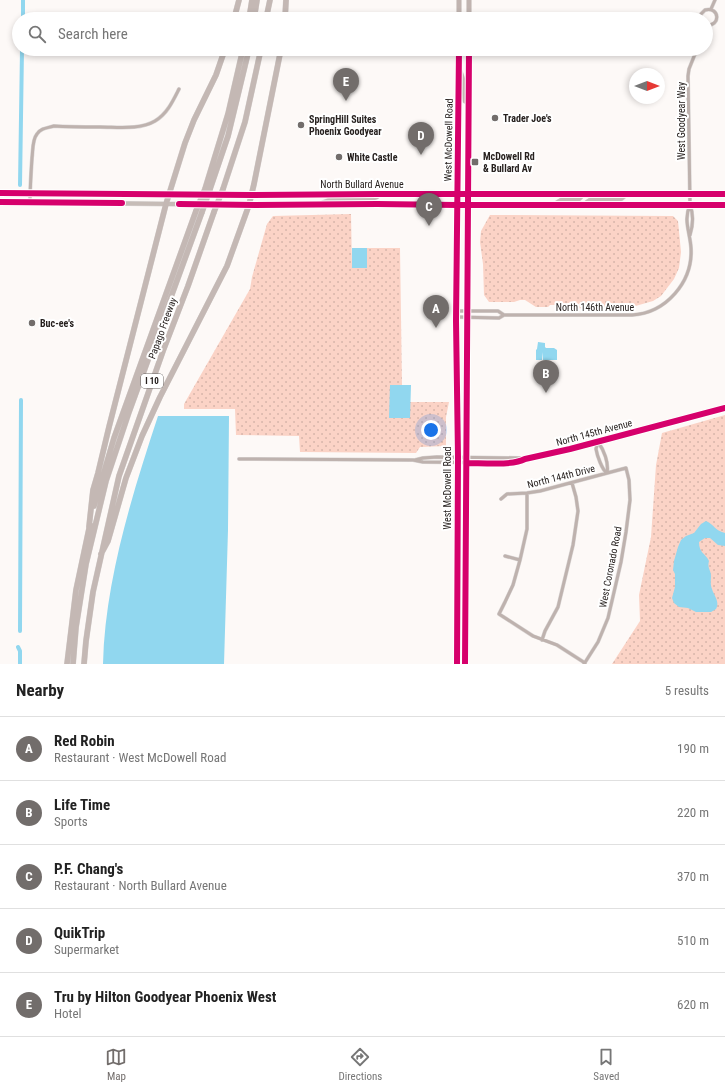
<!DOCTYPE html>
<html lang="en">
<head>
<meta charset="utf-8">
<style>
  :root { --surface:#fff; --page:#f2f2f2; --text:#222; --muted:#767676; --line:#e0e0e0; --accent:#726d6b }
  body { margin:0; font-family:"Roboto Condensed",sans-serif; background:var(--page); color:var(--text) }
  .compass { position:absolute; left:629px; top:68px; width:36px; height:36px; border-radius:50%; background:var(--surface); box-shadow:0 2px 6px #0003; rotate:90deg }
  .you { position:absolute; left:431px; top:430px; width:14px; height:14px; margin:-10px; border:3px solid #fff; border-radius:50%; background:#1a73e8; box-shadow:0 0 0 6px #1a73e833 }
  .badge { display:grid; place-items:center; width:26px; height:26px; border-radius:50%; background:var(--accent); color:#fff; font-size:13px; font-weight:700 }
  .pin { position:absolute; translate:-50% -33px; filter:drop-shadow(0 1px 2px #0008) }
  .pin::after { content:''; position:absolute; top:21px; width:14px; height:12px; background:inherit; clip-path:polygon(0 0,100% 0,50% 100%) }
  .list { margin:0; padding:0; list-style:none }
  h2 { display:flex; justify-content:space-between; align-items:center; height:52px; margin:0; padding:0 16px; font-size:17px }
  h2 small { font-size:13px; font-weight:400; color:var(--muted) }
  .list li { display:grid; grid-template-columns:26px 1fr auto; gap:12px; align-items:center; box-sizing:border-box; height:64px; padding:0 16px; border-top:1px solid var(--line) }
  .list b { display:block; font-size:15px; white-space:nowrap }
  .list p { margin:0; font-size:13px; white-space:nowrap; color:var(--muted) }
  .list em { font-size:13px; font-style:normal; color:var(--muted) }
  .icon { flex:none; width:22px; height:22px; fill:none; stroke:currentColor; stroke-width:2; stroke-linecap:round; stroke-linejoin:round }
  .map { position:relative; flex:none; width:725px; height:664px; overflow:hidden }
  .search { position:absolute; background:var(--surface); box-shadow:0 2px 6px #0003; left:12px; right:12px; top:12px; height:44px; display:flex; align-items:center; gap:10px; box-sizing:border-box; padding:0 14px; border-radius:22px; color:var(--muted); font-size:15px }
  .sheet { height:372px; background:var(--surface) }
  nav { display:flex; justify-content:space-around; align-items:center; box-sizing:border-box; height:56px; border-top:1px solid var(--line); background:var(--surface); font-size:11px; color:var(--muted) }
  nav a { display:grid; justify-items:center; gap:2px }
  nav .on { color:var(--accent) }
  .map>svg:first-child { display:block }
  .grass { fill:url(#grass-dots) }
  .water { fill:#91d7ef }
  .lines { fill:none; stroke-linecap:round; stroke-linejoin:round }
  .canal { stroke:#91d7ef; stroke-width:4 }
  .minor-casing { stroke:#dad6d5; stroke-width:4 }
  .secondary-casing { stroke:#dad6d5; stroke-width:5 }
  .primary-casing { stroke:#dad6d5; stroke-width:5.5 }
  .motorway-casing { stroke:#dad6d5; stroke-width:6 }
  .minor { stroke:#beb2ae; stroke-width:3 }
  .secondary { stroke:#c6bcb7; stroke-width:4 }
  .primary { stroke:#c1b4b0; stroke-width:4.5 }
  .motorway { stroke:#c4b8b4; stroke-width:5.5 }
  .motorway-bridge-casing { stroke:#dad6d5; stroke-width:6; stroke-linecap:butt }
  .motorway-bridge { stroke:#c4b8b4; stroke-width:5.5 }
  .cycleway-casing { stroke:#fff; stroke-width:8 }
  .cycleway { stroke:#d6006c; stroke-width:6 }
  .poi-dot { fill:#726d6b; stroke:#fff; stroke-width:1.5 }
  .labels { text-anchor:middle; stroke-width:4; stroke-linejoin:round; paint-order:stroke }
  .shield { fill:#fff; stroke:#686462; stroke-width:1 }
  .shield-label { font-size:9px; font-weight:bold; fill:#27211f }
  .poi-label { font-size:10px; font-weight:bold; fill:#27211f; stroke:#fff; text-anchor:start }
  .street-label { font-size:10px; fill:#27211f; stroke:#fff }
</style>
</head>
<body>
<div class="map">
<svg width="725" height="664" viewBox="0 0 725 664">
  <defs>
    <pattern id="grass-dots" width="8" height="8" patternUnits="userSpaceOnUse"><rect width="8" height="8" fill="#fbd3c6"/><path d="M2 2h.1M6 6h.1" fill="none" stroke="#d7b5aa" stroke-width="1.8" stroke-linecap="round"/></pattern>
  </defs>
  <rect width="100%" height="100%" fill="#fdf9f7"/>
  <path class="grass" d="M 351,214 L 352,268 L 367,267 L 367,248 L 400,248 L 402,385 L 390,385 L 410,418 L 410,402 L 449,402 L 446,417 L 446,446 L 420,447 L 416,453 L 300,452 L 299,436 L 236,435 L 235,409 L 184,409 L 184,404 L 250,289 L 252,277 L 267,224 L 273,216 Z
    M 490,215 L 673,216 L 678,221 L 681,252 L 679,268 L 674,279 L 661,296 L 653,301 L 632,307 L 606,309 L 567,308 L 562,305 L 550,305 L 548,307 L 536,307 L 525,300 L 520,300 L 514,302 L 489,302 L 484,295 L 483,264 L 480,242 L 481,231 Z
    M 725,415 L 725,664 L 612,664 L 640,621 L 639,595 L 651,537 L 656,465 L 662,433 Z"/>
  <path class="water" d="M 352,248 L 367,248 L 367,268 L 352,268 Z
    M 538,342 L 545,343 L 545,347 L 546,348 L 554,348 L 557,350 L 557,360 L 543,360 L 542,352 L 542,360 L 536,360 L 536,350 L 537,349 Z
    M 390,385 L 411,385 L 410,418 L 389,418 Z
    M 158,416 L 229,416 L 228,530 L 224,664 L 103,664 C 105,581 132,495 158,416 Z
    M 706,521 C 715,525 714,530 725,533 L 725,546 L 718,545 L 710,538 L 705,538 L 699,542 C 699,553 705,553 709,561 C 707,568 711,570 711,576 C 711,580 710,584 712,589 C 714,596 720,601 716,609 L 711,612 L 696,612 L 688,608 L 679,607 L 674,603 L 672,598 L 675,587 L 675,574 L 673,570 L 674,561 L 678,547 L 681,540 L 686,536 L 694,533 L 701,524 Z"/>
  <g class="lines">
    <path class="canal" d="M 23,19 L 23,0
      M 20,185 L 22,49
      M 20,631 L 21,400
      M 18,647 L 20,651 L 20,664"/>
    <g class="minor-casing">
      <path id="minor" d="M 711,9 L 715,0
        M 700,19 L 701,14 L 705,10 C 720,6 721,27 706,25
        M 30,203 C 30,188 31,173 32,158 C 33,151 32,140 37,134 C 41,128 47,128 54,126 C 69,127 85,127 100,127 C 118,127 140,130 155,121 C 167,114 173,101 179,89
        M 690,235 C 693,225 694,215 690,205 L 688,76 L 689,69 L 697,49
        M 457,311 L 498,311 L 504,315
        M 456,317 L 499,318 L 504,315 L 632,315 C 666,313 693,282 691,248 C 690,232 683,220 690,205
        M 598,442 C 598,443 596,448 596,449 C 597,455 602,470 607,473
        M 598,442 C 604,450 609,463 607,473
        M 239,459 L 413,460 L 423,462 L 512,463 L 521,462 L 525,459 L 570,449 L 725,408
        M 415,460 L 423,458 L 437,457 L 519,458 L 525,459
        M 527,493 L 527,529 L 520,560 L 513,585 L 505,602 L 499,614 L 533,636 L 557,645 L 585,663
        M 501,499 L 507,494 L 527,493 L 540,491 L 626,468 L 629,480 L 630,500 L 626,532 L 621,562 L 608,618 L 598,642 L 584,664
        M 505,556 L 520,560
        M 542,640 L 545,631 L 558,607 L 573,545 L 578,511 L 576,497 L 572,483"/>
    </g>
    <g class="secondary-casing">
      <path id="secondary" d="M 0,193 L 252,195 L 377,194 L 725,194
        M 0,202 L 255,205 L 377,204 L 457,205 L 725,205
        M 322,203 L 329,200 L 374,198 L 377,197 L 379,194
        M 553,205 L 561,200 L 579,199 L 581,197 L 582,194
        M 584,205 L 587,202 L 590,200 L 621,199 L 627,194"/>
    </g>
    <g class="primary-casing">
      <path id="primary" d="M 459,19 L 459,0
        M 469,19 L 469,0
        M 460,71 L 463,80 L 465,100 L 465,101 L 469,102
        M 457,664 L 458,457 L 456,321 L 459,49
        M 465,664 L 469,49"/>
    </g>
    <g class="motorway-casing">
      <path id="motorway" d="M 234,19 L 239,0
        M 249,19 L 252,0
        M 254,19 L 257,0
        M 266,19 L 270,0
        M 285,19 L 286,0
        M 205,189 L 228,114 L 243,49
        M 210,189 L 228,136 L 249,49
        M 223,189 L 245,122 L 261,49
        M 94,506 L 114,438 L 196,211
        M 89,527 L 93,490 L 98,473 L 109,427 L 166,204 L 185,143 L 194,120 L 216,75 L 225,49
        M 101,554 L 108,541 L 126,478 L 142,436 L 160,397 L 227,266 L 249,205 L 254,184 L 281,49
        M 67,664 L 76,590 L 90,524
        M 73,664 L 76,627 L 86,564 L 106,481 L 129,412 L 202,212
        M 84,664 L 86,641 L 93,592 L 119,476 L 163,351 L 188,286 L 214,212"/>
    </g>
    <use href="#minor" class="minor"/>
    <use href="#secondary" class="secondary"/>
    <use href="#primary" class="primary"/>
    <use href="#motorway" class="motorway"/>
    <g class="motorway-bridge-casing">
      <path id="motorway-bridge" d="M 196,211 L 205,189
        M 202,212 L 210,189
        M 214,212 L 223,189"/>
    </g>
    <use href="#motorway-bridge" class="motorway-bridge"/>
    <g class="cycleway-casing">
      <path id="cycleway" d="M 0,193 L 252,195 L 377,194 L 725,194
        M 0,202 L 122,203
        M 179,204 L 255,205 L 377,204 L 457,205 L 725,205
        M 467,463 C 482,463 512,466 525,459 L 570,449 L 725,408
        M 457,664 L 458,457 L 456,321 L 459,49
        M 465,664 L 469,49"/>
    </g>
    <use href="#cycleway" class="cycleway"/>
  </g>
  <g class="poi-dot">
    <circle cx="495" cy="118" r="4"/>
    <circle cx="301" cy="125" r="4"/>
    <circle cx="339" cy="157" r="4"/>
    <rect x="471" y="158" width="8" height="8" rx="2"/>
    <circle cx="32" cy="323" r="4"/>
  </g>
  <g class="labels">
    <rect class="shield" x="141" y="374" width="22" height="14" rx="3"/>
    <g class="shield-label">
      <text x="152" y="384">I 10</text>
    </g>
    <g class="poi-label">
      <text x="503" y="122">Trader Joe's</text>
      <text x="309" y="123">SpringHill Suites<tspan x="309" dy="12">Phoenix Goodyear</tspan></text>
      <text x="483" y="160">McDowell Rd<tspan x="483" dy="12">&amp; Bullard Av</tspan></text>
      <text x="347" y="161">White Castle</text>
      <text x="40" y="327">Buc-ee's</text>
    </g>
    <g class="street-label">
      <text transform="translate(681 121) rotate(-90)" y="4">West Goodyear Way</text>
      <text transform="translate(448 140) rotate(-89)" y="4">West McDowell Road</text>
      <text x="362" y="188">North Bullard Avenue</text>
      <text x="595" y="311">North 146th Avenue</text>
      <text transform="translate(162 328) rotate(-70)" y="4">Papago Freeway</text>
      <text transform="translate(594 432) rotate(-15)" y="4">North 145th Avenue</text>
      <text transform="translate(561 476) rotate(-14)" y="4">North 144th Drive</text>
      <text transform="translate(447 488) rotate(-90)" y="4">West McDowell Road</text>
      <text transform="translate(610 567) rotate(-79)" y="4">West Coronado Road</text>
    </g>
  </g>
</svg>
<svg class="compass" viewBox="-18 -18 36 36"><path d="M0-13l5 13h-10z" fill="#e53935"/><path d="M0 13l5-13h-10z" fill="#767676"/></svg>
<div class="you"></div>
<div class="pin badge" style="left:436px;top:328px">A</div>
<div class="pin badge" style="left:546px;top:393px">B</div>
<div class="pin badge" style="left:429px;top:226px">C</div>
<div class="pin badge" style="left:421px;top:155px">D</div>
<div class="pin badge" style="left:346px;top:101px">E</div>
<div class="search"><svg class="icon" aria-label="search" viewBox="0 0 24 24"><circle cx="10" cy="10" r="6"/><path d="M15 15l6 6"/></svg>Search here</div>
</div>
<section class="sheet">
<h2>Nearby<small>5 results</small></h2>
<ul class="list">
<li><span class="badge">A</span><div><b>Red Robin</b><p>Restaurant · West McDowell Road</p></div><em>190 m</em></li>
<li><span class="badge">B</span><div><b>Life Time</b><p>Sports</p></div><em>220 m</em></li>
<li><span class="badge">C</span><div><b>P.F. Chang's</b><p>Restaurant · North Bullard Avenue</p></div><em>370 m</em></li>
<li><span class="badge">D</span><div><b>QuikTrip</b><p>Supermarket</p></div><em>510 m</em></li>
<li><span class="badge">E</span><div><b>Tru by Hilton Goodyear Phoenix West</b><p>Hotel</p></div><em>620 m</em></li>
</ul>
</section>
<nav>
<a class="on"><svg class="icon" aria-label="map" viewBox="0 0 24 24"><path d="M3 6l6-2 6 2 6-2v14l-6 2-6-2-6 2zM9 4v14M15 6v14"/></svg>Map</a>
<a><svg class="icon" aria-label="directions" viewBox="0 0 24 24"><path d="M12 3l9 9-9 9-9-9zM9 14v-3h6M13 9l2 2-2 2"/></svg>Directions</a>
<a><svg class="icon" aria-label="saved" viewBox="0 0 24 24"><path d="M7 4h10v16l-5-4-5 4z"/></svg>Saved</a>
</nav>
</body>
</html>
